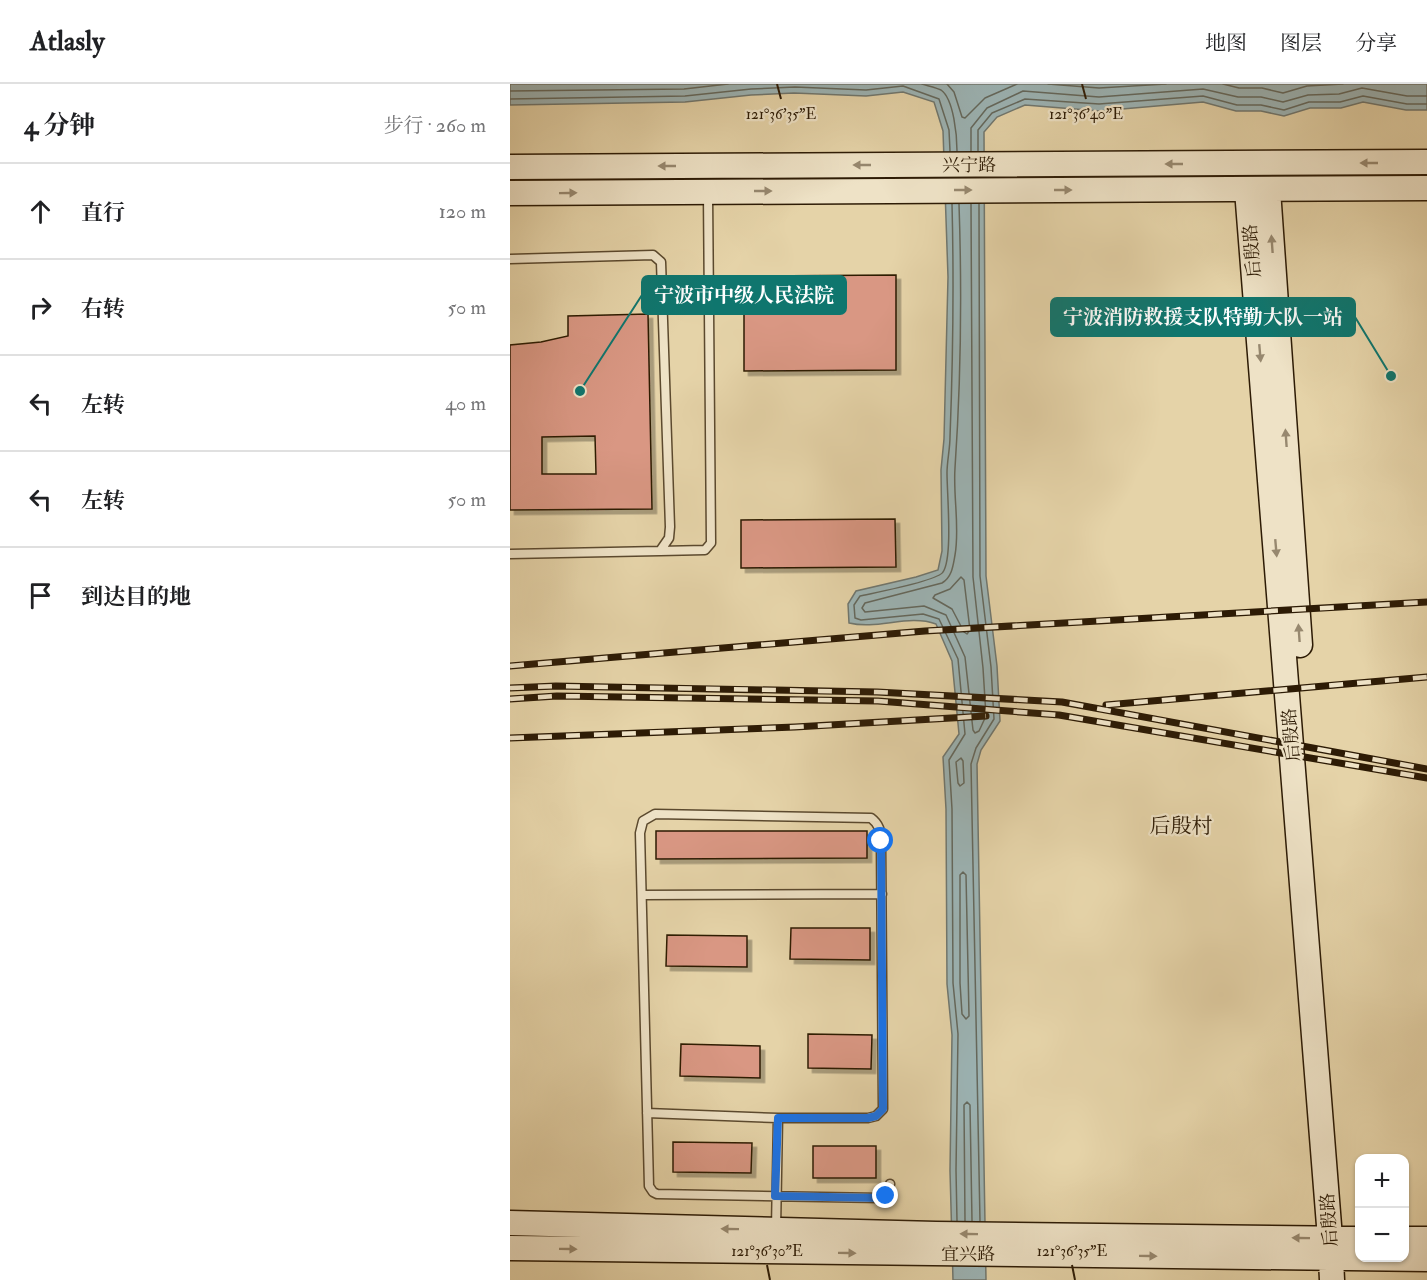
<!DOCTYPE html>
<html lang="zh">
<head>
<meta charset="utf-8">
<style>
  :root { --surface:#fff; --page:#f2f2f2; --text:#202124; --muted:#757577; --line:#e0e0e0 }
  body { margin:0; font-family:"IM FELL Double Pica","Noto Serif SC",serif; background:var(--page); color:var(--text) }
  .controls { position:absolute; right:18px; bottom:18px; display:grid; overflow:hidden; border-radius:12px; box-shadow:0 2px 4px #0004 }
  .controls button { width:54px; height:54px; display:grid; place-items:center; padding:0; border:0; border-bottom:2px solid var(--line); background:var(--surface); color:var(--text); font:30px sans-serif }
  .stop { position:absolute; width:18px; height:18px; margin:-14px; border:4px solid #1a73e8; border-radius:50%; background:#fff }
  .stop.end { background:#1a73e8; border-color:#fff; box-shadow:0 2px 6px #0008 }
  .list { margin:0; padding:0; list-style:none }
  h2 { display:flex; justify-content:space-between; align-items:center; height:78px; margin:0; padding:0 24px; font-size:26px }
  h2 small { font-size:20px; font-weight:400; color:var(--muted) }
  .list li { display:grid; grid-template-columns:39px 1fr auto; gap:18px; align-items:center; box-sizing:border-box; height:96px; padding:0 24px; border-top:2px solid var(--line) }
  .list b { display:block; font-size:22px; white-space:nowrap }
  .list em { font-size:20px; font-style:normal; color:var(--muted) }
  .icon { flex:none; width:33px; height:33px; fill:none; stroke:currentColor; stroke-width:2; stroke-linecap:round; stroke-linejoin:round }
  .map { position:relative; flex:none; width:917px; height:1196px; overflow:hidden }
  header { display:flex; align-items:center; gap:36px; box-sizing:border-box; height:84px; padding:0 30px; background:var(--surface); border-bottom:2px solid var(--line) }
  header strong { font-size:28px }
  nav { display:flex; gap:33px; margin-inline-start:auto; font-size:21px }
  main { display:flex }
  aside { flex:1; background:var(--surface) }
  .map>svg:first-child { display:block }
  .water { fill:#9cb4b5; stroke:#70776f; stroke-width:1.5 }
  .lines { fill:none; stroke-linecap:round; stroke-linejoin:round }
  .shore { stroke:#64685d; stroke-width:1.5 }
  .building { fill:#d99783; stroke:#2d1b05; stroke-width:1.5; fill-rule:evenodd; filter:url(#shadow) }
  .lane-casing { stroke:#5b492e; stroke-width:11 }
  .secondary-casing { stroke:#2d1b05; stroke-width:27 }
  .lane { stroke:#eee2c6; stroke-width:8 }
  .secondary { stroke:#eee2c6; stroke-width:24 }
  .rail-casing { stroke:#2d1b05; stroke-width:7 }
  .rail { stroke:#eee2c6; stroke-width:4.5; stroke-dasharray:14; stroke-linecap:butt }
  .oneway { fill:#97886f }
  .route { stroke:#1a73e8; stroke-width:8 }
  .ticks { fill:none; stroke:#2d1b05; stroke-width:2 }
  .labels { text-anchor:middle; stroke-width:4.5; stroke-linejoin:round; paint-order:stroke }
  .street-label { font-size:18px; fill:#2d1b05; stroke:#eee2c6 }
  .quarter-label { font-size:21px; fill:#2d1b05; stroke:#eee2c6 }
  .ticks-label { font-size:15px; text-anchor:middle; fill:#2d1b05; stroke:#eee2c6; stroke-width:4.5; stroke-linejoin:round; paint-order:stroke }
  .leader { fill:none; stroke:#0f766e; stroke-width:2 }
  .callout-dot { fill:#0f766e; stroke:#eee2c6; stroke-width:2 }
  .callout { fill:#0f766e; stroke:#0f766e; stroke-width:2 }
  .callout-label { font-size:20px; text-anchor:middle; font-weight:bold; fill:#fff }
</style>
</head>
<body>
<header>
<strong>Atlasly</strong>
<nav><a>地图</a><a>图层</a><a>分享</a></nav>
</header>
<main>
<aside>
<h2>4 分钟<small>步行 · 260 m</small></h2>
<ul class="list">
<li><svg class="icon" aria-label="ahead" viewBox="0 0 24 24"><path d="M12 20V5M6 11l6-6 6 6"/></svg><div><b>直行</b></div><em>120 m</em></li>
<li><svg class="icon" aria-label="right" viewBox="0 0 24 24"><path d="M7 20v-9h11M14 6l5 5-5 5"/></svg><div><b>右转</b></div><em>50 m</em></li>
<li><svg class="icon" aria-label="left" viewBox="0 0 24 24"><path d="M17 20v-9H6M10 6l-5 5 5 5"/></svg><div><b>左转</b></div><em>40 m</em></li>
<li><svg class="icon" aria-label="left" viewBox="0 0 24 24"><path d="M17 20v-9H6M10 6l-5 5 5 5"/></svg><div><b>左转</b></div><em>50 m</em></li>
<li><svg class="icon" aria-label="arrive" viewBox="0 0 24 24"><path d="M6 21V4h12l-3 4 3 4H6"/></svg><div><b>到达目的地</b></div></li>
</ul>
</aside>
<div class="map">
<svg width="917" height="1196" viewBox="0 0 917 1196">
  <defs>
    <filter id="shadow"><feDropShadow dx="4.5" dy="4.5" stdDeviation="0" flood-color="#0004"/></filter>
  </defs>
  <rect width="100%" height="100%" fill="#e5d3a8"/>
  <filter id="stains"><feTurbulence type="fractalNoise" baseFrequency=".00333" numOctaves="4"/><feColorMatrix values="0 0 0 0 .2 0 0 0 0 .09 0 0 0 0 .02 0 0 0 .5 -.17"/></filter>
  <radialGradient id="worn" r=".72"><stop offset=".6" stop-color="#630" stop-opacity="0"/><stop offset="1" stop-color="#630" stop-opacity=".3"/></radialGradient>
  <path class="water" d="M 0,0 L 917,0 L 917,26 L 896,26 L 853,18 L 831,24 L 800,24 L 774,32 L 751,27 L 726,27 L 693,18 L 589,27 L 515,21 L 487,33 L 474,48 L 476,492 L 487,582 L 490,637 L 471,666 L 467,680 L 476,1196 L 443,1196 L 440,1087 L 442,951 L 437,900 L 436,725 L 433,673 L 449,650 L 442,577 L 426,540 C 398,530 368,546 339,539 L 338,520 L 346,507 L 406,493 L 428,486 L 432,467 L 431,386 L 434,355 L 438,193 L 433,47 L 424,18 L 393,8 L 356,12 L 284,9 L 241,11 L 175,18 L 0,21 Z"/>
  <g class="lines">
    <path class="shore" d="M 412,0 C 418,2 425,3 431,6 C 444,15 447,53 447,67
      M 437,0 L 444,8 L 452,33 L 455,34 L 475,14 L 507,0
      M 538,0 L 589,4 L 656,0
      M 713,0 L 729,4 L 752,4 L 773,9 L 797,2 L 833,0
      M 0,7 L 174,5 L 218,0
      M 0,15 L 175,12 L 241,5 L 285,3 L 356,6 L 393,2 L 429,15 L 439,46 L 440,67
      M 461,67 L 461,44 L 477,24 L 513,7 L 589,13 L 693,5 L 728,13 L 751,13 L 773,18 L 798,11 L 829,10 L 852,4 L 897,12 L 917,12
      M 468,67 L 468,46 L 482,29 L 515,15 L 589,20 L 693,12 L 727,21 L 751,21 L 774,26 L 799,18 L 830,18 L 853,12 L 897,20 L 917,20
      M 442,120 C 444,198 443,275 440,353 C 440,365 437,377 437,389 C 437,410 443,473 433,488 C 428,497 363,509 350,512 L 344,521 L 345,534 L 351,536 L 413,530 L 429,535 L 448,575 L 455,650 L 439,676 L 442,725 L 443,899 L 448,950 L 446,1086 L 447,1137
      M 449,120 C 452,208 451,296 445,384 C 443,413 450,443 445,471 C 443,482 442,493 432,499 L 355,519 L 352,524 L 355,528 L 414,522 L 436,531 L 455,573 L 463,646 L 465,649 L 469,647 L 476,632 L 473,584 L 463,493 L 461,120
      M 469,120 L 470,492 L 481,583 L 484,635 L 466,664 L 461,680 L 470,1137
      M 451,493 L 454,496 L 460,546 L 457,550 L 454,548 L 442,525 L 423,514 L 425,511 L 440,505 Z
      M 451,674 L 453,677 L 454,699 L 450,702 L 448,699 L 446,678 Z
      M 453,788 L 456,791 L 459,932 L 456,935 L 452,930 L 450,899 L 450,791 Z
      M 455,1137 L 454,1021 L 457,1018 L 460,1021 L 462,1137"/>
  </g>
  <path class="building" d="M 386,191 L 386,286 L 234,287 L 234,192 Z
    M 138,230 L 142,425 L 0,426 L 0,261 L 31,258 L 58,252 L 58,232 ZM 85,352 L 86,390 L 32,390 L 32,353 Z
    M 385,435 L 386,483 L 231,484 L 231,436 Z
    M 146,747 L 357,747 L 357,774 L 146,775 Z
    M 281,844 L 360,844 L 360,876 L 280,875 Z
    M 157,851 L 237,852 L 237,883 L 156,882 Z
    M 298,950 L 362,951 L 361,985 L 298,984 Z
    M 171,960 L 250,962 L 250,994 L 170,992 Z
    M 163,1058 L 242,1059 L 241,1089 L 163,1088 Z
    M 303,1062 L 366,1062 L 366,1094 L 303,1094 Z"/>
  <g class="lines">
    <g class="lane-casing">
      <path id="lane" d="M 0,175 L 143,171 L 151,178 L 160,443 L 159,454 L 150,467 L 0,470
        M 150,467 L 195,466 L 201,459 L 198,110
        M 132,811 L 372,810
        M 137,1029 L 268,1034 L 358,1034 L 366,1032 L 373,1025 L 371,757 C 371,747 369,740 361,734 L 145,730 L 133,737 L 130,749 L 139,1102 L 143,1108 L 147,1110 L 370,1114 L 376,1112 L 380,1100
        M 266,1145 L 268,1034"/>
    </g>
    <g class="secondary-casing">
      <path id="secondary" d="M 0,83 L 917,78
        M 737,106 L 820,1154 L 822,1196
        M 758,106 L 790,561
        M 0,109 L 917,104
        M 0,1139 L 426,1150 L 850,1155
        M 894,1155 L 917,1155
        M 0,1164 L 917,1175"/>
    </g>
    <use href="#lane" class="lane"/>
    <use href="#secondary" class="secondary"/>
    <g class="rail-casing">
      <path id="rail" d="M 0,582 L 415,547 L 917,518
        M 0,604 L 46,602 L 367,608 L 552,618 L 917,685
        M 0,615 L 47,612 L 368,617 L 549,631 L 917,694
        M 596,621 L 917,593
        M 0,654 L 285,643 L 476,632"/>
    </g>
    <use href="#rail" class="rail"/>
  </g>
  <defs><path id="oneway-solid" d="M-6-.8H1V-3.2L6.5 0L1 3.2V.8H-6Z" transform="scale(1.5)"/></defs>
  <g class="oneway">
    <use href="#oneway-solid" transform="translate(859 79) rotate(180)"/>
    <use href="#oneway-solid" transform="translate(664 80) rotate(180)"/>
    <use href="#oneway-solid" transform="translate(352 81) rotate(180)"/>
    <use href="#oneway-solid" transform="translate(157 82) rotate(180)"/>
    <use href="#oneway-solid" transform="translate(453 106)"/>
    <use href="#oneway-solid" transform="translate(553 106)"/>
    <use href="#oneway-solid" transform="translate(253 107)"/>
    <use href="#oneway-solid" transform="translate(58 109) rotate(-1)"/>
    <use href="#oneway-solid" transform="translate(762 160) rotate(-94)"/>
    <use href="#oneway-solid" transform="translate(750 269) rotate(85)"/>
    <use href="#oneway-solid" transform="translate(776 354) rotate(-94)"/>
    <use href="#oneway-solid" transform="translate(766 464) rotate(85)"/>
    <use href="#oneway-solid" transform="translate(789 549) rotate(-94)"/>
    <use href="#oneway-solid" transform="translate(220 1145) rotate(-179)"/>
    <use href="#oneway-solid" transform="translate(459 1150) rotate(-179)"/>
    <use href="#oneway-solid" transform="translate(791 1154) rotate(-179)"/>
    <use href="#oneway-solid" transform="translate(58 1165) rotate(1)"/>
    <use href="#oneway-solid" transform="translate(337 1169) rotate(1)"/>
    <use href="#oneway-solid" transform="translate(638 1172) rotate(1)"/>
  </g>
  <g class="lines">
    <path class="route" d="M 371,757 L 373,1025 L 366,1032 L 358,1034 L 268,1034 L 265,1112 L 370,1114 L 376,1112"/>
  </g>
  <path class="ticks" d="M 267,0 L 271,15M 572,0 L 576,15M 257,1181 L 260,1196M 562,1181 L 565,1196"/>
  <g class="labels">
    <g class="street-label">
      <text x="459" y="87">兴宁路</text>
      <text transform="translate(742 167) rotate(-95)" y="6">后殷路</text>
      <text transform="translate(781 651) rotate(-95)" y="6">后殷路</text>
      <text transform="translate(819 1136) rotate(-94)" y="6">后殷路</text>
      <text x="458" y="1176">宜兴路</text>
    </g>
    <g class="quarter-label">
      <text x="671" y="749">后殷村</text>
    </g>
  </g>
  <g class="ticks-label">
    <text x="271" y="35">121°36'35"E</text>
    <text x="576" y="35">121°36'40"E</text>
    <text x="257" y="1172">121°36'30"E</text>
    <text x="562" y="1172">121°36'35"E</text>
  </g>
  <path class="leader" d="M70 307L132 211M881 292L845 233"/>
  <g class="callout-dot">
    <circle cx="70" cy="307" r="6"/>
    <circle cx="881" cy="292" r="6"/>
  </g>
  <g class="callout">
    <rect x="132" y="192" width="204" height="38" rx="6"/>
    <rect x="541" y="214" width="304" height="38" rx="6"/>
  </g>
  <g class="callout-label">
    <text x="234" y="218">宁波市中级人民法院</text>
    <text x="693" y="240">宁波消防救援支队特勤大队一站</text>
  </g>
  <rect width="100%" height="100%" filter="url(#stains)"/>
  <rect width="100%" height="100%" fill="url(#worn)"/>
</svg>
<div class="controls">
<button>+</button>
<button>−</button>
</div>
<div class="stop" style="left:371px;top:757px"></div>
<div class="stop end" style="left:376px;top:1112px"></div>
</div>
</main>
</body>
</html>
